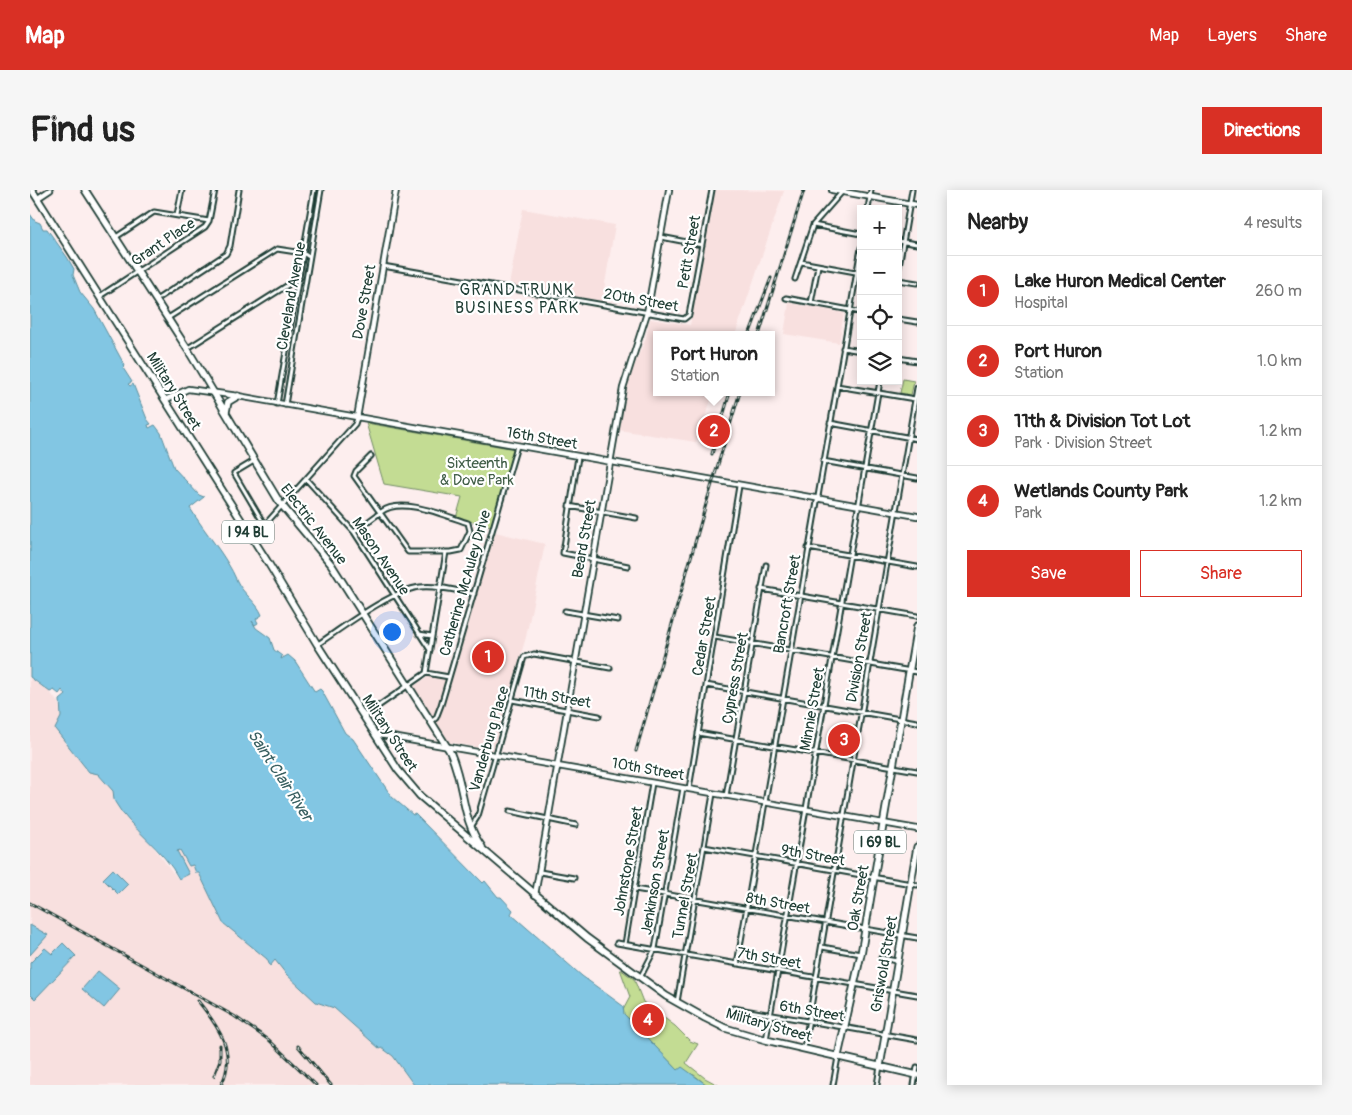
<!DOCTYPE html>
<html lang="en">
<head>
<meta charset="utf-8">
<style>
  :root { --surface:#fff; --page:#f6f6f6; --text:#222; --muted:#767676; --line:#e0e0e0; --accent:#d93025 }
  body { margin:0; font-family:Pangolin,sans-serif; background:var(--page); color:var(--text) }
  .controls { position:absolute; right:15px; top:15px; display:grid; overflow:hidden; border-radius:0px; box-shadow:0 2px 12px #0003 }
  .controls button { width:45px; height:45px; display:grid; place-items:center; padding:0; border:0; border-bottom:1px solid var(--line); background:var(--surface); color:var(--text); font:25px sans-serif }
  .you { position:absolute; left:361px; top:441px; width:18px; height:18px; margin:-12px; border:4px solid #fff; border-radius:50%; background:#1a73e8; box-shadow:0 0 0 8px #1a73e833 }
  .badge { display:grid; place-items:center; width:32px; height:32px; border-radius:50%; background:var(--accent); color:#fff; font-size:16px; font-weight:700 }
  .pin { position:absolute; translate:-50% -50%; border:2px solid #fff; box-shadow:0 1px 5px #0006 }
  .popup { position:absolute; left:623px; top:141px; width:122px; height:65px; box-sizing:border-box; display:grid; place-content:center; border-radius:0px; background:var(--surface); filter:drop-shadow(0 1px 4px #0005); font-size:16px; white-space:nowrap; color:var(--muted) }
  .popup b { font-size:19px; color:var(--text) }
  .popup::after { content:''; position:absolute; left:50%; top:100%; margin-left:-10px; border:10px solid transparent; border-top-color:var(--surface) }
  .list { margin:0; padding:0; list-style:none }
  h2 { display:flex; justify-content:space-between; align-items:center; height:65px; margin:0; padding:0 20px; font-size:21px }
  h2 small { font-size:16px; font-weight:400; color:var(--muted) }
  .list li { display:grid; grid-template-columns:32px 1fr auto; gap:15px; align-items:center; box-sizing:border-box; height:70px; padding:0 20px; border-top:1px solid var(--line) }
  .list b { display:block; font-size:19px; white-space:nowrap }
  .list p { margin:0; font-size:16px; white-space:nowrap; color:var(--muted) }
  .list em { font-size:16px; font-style:normal; color:var(--muted) }
  .actions { display:flex; gap:10px; padding:15px 20px }
  .actions a { flex:1; padding:11px 0; border:1px solid var(--accent); border-radius:0px; text-align:center; font-size:18px; color:var(--accent) }
  .actions .main { background:var(--accent); color:#fff }
  .icon { flex:none; width:28px; height:28px; fill:none; stroke:currentColor; stroke-width:2; stroke-linecap:round; stroke-linejoin:round }
  .map { position:relative; flex:none; width:887px; height:895px; overflow:hidden; border-radius:0px }
  header { display:flex; align-items:center; gap:30px; box-sizing:border-box; height:70px; padding:0 25px; background:var(--accent); color:#fff }
  header strong { font-size:24px }
  nav { display:flex; gap:28px; margin-inline-start:auto; font-size:18px }
  .intro { display:flex; align-items:center; justify-content:space-between; box-sizing:border-box; height:120px; padding:0 30px }
  h1 { margin:0; font-size:35px }
  .button { padding:12px 22px; border-radius:0px; background:var(--accent); color:#fff; font-size:18px; font-weight:700 }
  main { display:flex; gap:30px; padding:0 30px }
  aside { flex:1; background:var(--surface); border-radius:0px; box-shadow:0 2px 12px #0003 }
  .map>svg:first-child { display:block }
  .built { fill:#f8e0df }
  .green { fill:#c3dc93; stroke:#718c64 }
  .water { fill:#82c6e3; stroke:#5a8f9d }
  .lines { fill:none; stroke-linecap:round; stroke-linejoin:round }
  .street-casing { stroke:#1f3d34; stroke-width:7 }
  .secondary-casing { stroke:#1f3d34; stroke-width:8 }
  .primary-casing { stroke:#1f3d34; stroke-width:9 }
  .street { stroke:#fff; stroke-width:3 }
  .secondary { stroke:#fff; stroke-width:4.5 }
  .primary { stroke:#fff; stroke-width:5.5 }
  .rail-casing { stroke:#1f3d34; stroke-width:3 }
  .rail { stroke:#fff; stroke-width:1; stroke-dasharray:4; stroke-linecap:butt }
  .labels { text-anchor:middle; stroke-width:4.5; stroke-linejoin:round; paint-order:stroke }
  .shield { fill:#fff; stroke:#627771; stroke-width:1 }
  .shield-label { font-size:14px; font-weight:bold; fill:#1f3d34 }
  .street-label { font-size:15px; fill:#1f3d34; stroke:#fff }
  .park-label { font-size:15px; fill:#405d47; stroke:#fff }
  .neighbourhood-label { font-size:16px; letter-spacing:1px; fill:#1f3d34; stroke:#fff }
  .water-label { font-size:16px; font-style:italic; fill:#385f60; stroke:#fff }
</style>
</head>
<body>
<header>
<strong>Map</strong>
<nav><a>Map</a><a>Layers</a><a>Share</a></nav>
</header>
<div class="intro"><h1>Find us</h1><a class="button">Directions</a></div>
<main>
<div class="map">
<svg width="887" height="895" viewBox="0 0 887 895">
  <rect width="100%" height="100%" fill="#fdeeee"/>
  <filter id="ink" filterUnits="userSpaceOnUse"><feTurbulence type="fractalNoise" baseFrequency=".02" numOctaves="2"/><feDisplacementMap in="SourceGraphic" scale="10" xChannelSelector="R" yChannelSelector="G"/><feConvolveMatrix kernelMatrix="1 2 1 2 8 2 1 2 1" color-interpolation-filters="sRGB"/></filter>
  <g filter="url(#ink)">
    <path class="built" d="M 685,0 L 754,1 L 705,145 L 626,145 L 626,202 L 684,202 L 666,252 L 589,240 L 600,185 L 616,148 L 620,129 L 660,135 Z
      M 493,19 L 585,35 L 572,111 L 479,95 Z
      M 759,113 L 814,123 L 809,153 L 754,144 Z
      M 465,342 L 515,354 L 496,447 L 463,560 L 419,552 L 383,497 L 398,487 L 419,489 Z
      M 0,487 L 20,502 L 29,514 L 31,527 L 26,539 L 59,582 L 68,584 L 84,601 L 84,611 L 91,622 L 112,642 L 148,689 L 159,684 L 147,661 L 149,659 L 159,676 L 163,675 L 169,682 L 193,733 L 238,769 L 241,776 L 245,770 L 256,784 L 289,813 L 304,818 L 350,859 L 352,858 L 363,866 L 384,895 L 0,895 Z"/>
    <path class="green" d="M 873,189 L 884,191 L 881,205 L 870,203 Z
      M 336,233 L 485,259 L 462,336 L 426,328 L 432,307 L 354,294 Z
      M 808,533 L 825,536 L 820,567 L 803,565 Z
      M 590,779 L 604,789 L 613,812 L 645,836 L 660,851 L 668,854 L 656,873 L 675,888 L 688,895 L 677,895 L 664,885 L 648,880 L 594,824 L 592,822 L 600,807 Z"/>
    <path class="water" d="M 0,24 L 5,31 L 10,33 L 13,39 L 17,39 L 37,67 L 44,79 L 43,85 L 50,102 L 64,119 L 95,176 L 93,178 L 102,192 L 98,194 L 100,196 L 103,194 L 117,229 L 121,234 L 118,235 L 119,238 L 125,235 L 131,243 L 144,278 L 169,305 L 174,307 L 160,318 C 175,343 196,365 207,391 C 213,404 227,412 232,425 L 226,429 L 228,433 L 225,435 L 222,431 L 226,438 L 240,448 L 244,460 L 252,466 L 251,469 L 258,465 L 265,471 L 285,502 L 290,499 L 292,501 L 315,543 L 323,549 L 362,607 L 383,625 L 385,624 L 453,693 L 455,691 L 468,707 L 471,707 L 483,720 L 481,724 L 552,786 L 593,816 L 594,824 L 648,880 L 652,877 L 677,895 L 384,895 L 363,866 L 352,858 L 350,859 L 304,818 L 286,812 L 256,784 L 245,770 L 240,776 L 237,769 L 193,733 L 169,683 L 166,683 L 163,675 L 159,676 L 150,660 L 147,661 L 159,684 L 149,689 C 134,659 100,639 85,612 C 83,609 84,605 83,601 L 68,584 L 59,582 L 25,539 L 31,527 L 30,510 L 36,505 L 32,500 L 29,504 L 24,500 L 20,502 L 0,487 Z
      M 83,679 L 98,694 L 88,704 L 73,689 Z
      M 0,735 L 18,745 L 0,765 Z
      M 33,753 L 46,766 L 5,809 L 0,804 L 0,773 L 15,758 L 22,764 Z
      M 68,781 L 90,799 L 74,818 L 52,799 Z"/>
    <g class="lines">
      <g class="street-casing">
        <path id="street" d="M 838,19 L 841,0
          M 147,25 L 152,0
          M 783,35 L 831,44
          M 86,47 L 124,22 L 179,31
          M 631,47 L 672,55
          M 868,51 L 887,54
          M 771,72 L 831,83
          M 353,76 L 654,129 L 659,125 L 682,0
          M 868,82 L 882,0
          M 765,89 L 783,35 L 812,2
          M 868,90 L 887,93
          M 70,106 L 175,37 L 179,31 L 185,0
          M 756,108 L 831,122
          M 126,110 L 196,64 L 200,56 L 209,0
          M 781,113 L 788,76
          M 138,128 L 247,59 L 273,63 L 279,67
          M 868,129 L 887,132
          M 158,158 L 269,88
          M 813,158 L 831,161
          M 868,168 L 887,171
          M 807,196 L 885,209
          M 247,214 L 284,0
          M 255,215 L 291,0
          M 800,233 L 887,249
          M 548,267 L 533,363 L 598,376
          M 224,271 L 204,283 L 234,334
          M 793,271 L 887,288
          M 276,289 L 324,342 L 400,460
          M 539,316 L 606,328
          M 324,342 L 351,322 C 371,306 416,326 438,333 L 440,341 L 431,360 L 421,362 L 378,362 L 324,286 L 326,281 L 341,266
          M 223,348 L 325,234 L 327,228
          M 778,358 L 887,377
          M 731,399 L 887,426
          M 535,421 L 588,430
          M 389,444 L 402,446
          M 685,447 L 887,482
          M 288,454 C 312,438 362,400 390,397 C 408,395 427,401 444,404
          M 396,483 L 416,362
          M 676,495 L 887,532
          M 482,510 L 569,526
          M 334,526 L 396,483 L 419,487
          M 401,532 L 406,528 L 411,515 L 487,256
          M 668,543 L 887,581
          M 659,599 L 709,296
          M 696,606 L 736,375
          M 480,621 L 546,635
          M 441,637 L 448,626 L 494,467 L 504,464 L 580,478
          M 674,657 L 887,695
          M 510,682 L 544,688
          M 605,699 L 887,748
          M 587,753 L 887,805
          M 595,754 L 622,593
          M 792,757 L 831,764
          M 851,768 L 867,771
          M 707,774 L 831,58
          M 611,786 L 625,759 L 653,598
          M 647,812 L 683,604
          M 703,818 L 887,850
          M 736,850 L 850,191
          M 774,858 L 887,198
          M 803,895 L 808,867
          M 847,895 L 850,876
          M 884,895 L 887,877"/>
      </g>
      <g class="secondary-casing">
        <path id="secondary" d="M 802,0 L 887,15
          M 8,8 L 20,0
          M 135,210 L 158,199 L 208,206 L 887,326
          M 327,228 L 366,0
          M 345,544 L 887,639
          M 505,705 L 593,198 L 617,123 L 639,0"/>
      </g>
      <g class="primary-casing">
        <path id="primary" d="M 2,0 L 237,371 L 287,454 L 368,580 L 390,606 L 557,748 L 636,806 L 675,828 L 695,838 L 736,850 L 887,885
          M 55,0 L 158,160 L 250,313 L 301,374 L 419,560 C 435,592 430,628 452,657
          M 196,222 L 198,212 L 208,206
          M 808,866 L 831,764 L 887,436
          M 850,876 L 887,657"/>
      </g>
      <use href="#street" class="street"/>
      <use href="#secondary" class="secondary"/>
      <use href="#primary" class="primary"/>
      <g class="rail-casing">
        <path id="rail" d="M 719,145 L 741,88
          M 729,145 L 774,0
          M 682,264 L 700,202
          M 606,561 L 676,314 L 710,202
          M 0,713 L 204,826 L 239,850 L 286,895
          M 168,811 C 188,836 208,863 191,895
          M 268,856 L 301,895
          M 184,886 L 190,870 L 190,855"/>
      </g>
      <use href="#rail" class="rail"/>
    </g>
  </g>
  <g class="labels">
    <g class="shield">
      <rect x="192" y="330.5" width="52" height="23" rx="4"/>
      <rect x="824" y="640.5" width="52" height="23" rx="4"/>
    </g>
    <g class="shield-label">
      <text x="218" y="347">I 94 BL</text>
      <text x="850" y="657">I 69 BL</text>
    </g>
    <g class="street-label">
      <text transform="translate(133 52) rotate(-34)" y="5">Grant Place</text>
      <text transform="translate(659 62) rotate(-80)" y="5">Petit Street</text>
      <text transform="translate(261 106) rotate(-80)" y="5">Cleveland Avenue</text>
      <text transform="translate(611 110) rotate(10)" y="5">20th Street</text>
      <text transform="translate(334 112) rotate(-80)" y="5">Dove Street</text>
      <text transform="translate(144 201) rotate(58)" y="5">Military Street</text>
      <text transform="translate(512 248) rotate(10)" y="5">16th Street</text>
      <text transform="translate(284 334) rotate(52)" y="5">Electric Avenue</text>
      <text transform="translate(554 349) rotate(-80)" y="5">Beard Street</text>
      <text transform="translate(351 366) rotate(56)" y="5">Mason Avenue</text>
      <text transform="translate(435 393) rotate(-74)" y="5">Catherine McAuley Drive</text>
      <text transform="translate(757 414) rotate(-80)" y="5">Bancroft Street</text>
      <text transform="translate(674 446) rotate(-80)" y="5">Cedar Street</text>
      <text transform="translate(829 467) rotate(-80)" y="5">Division Street</text>
      <text transform="translate(705 488) rotate(-80)" y="5">Cypress Street</text>
      <text transform="translate(527 507) rotate(10)" y="5">11th Street</text>
      <text transform="translate(782 519) rotate(-80)" y="5">Minnie Street</text>
      <text transform="translate(360 543) rotate(57)" y="5">Military Street</text>
      <text transform="translate(459 549) rotate(-74)" y="5">Vanderburg Place</text>
      <text transform="translate(618 579) rotate(10)" y="5">10th Street</text>
      <text transform="translate(783 665) rotate(10)" y="5">9th Street</text>
      <text transform="translate(598 671) rotate(-80)" y="5">Johnstone Street</text>
      <text transform="translate(625 692) rotate(-80)" y="5">Jenkinson Street</text>
      <text transform="translate(655 706) rotate(-80)" y="5">Tunnel Street</text>
      <text transform="translate(828 708) rotate(-80)" y="5">Oak Street</text>
      <text transform="translate(748 713) rotate(10)" y="5">8th Street</text>
      <text transform="translate(739 768) rotate(10)" y="5">7th Street</text>
      <text transform="translate(854 774) rotate(-80)" y="5">Griswold Street</text>
      <text transform="translate(782 821) rotate(10)" y="5">6th Street</text>
      <text transform="translate(739 835) rotate(16)" y="5">Military Street</text>
    </g>
    <g class="park-label">
      <text x="447" y="278">Sixteenth<tspan x="447" dy="17">&amp; Dove Park</tspan></text>
    </g>
    <g class="neighbourhood-label">
      <text x="487" y="105">GRAND TRUNK<tspan x="487" dy="18">BUSINESS PARK</tspan></text>
    </g>
    <g class="water-label">
      <text transform="translate(251 585) rotate(57)" y="6">Saint Clair River</text>
    </g>
  </g>
</svg>
<div class="controls">
<button>+</button>
<button>−</button>
<button><svg class="icon" aria-label="locate" viewBox="0 0 24 24"><circle cx="12" cy="12" r="6"/><path d="M12 2v4M12 18v4M2 12h4M18 12h4"/></svg></button>
<button><svg class="icon" aria-label="layers" viewBox="0 0 24 24"><path d="M12 4l9 5-9 5-9-5zM3 14l9 5 9-5"/></svg></button>
</div>
<div class="you"></div>
<div class="pin badge" style="left:458px;top:467px">1</div>
<div class="pin badge" style="left:684px;top:241px">2</div>
<div class="popup"><b>Port Huron</b>Station</div>
<div class="pin badge" style="left:814px;top:550px">3</div>
<div class="pin badge" style="left:618px;top:830px">4</div>
</div>
<aside>
<h2>Nearby<small>4 results</small></h2>
<ul class="list">
<li><span class="badge">1</span><div><b>Lake Huron Medical Center</b><p>Hospital</p></div><em>260 m</em></li>
<li><span class="badge">2</span><div><b>Port Huron</b><p>Station</p></div><em>1.0 km</em></li>
<li><span class="badge">3</span><div><b>11th &amp; Division Tot Lot</b><p>Park · Division Street</p></div><em>1.2 km</em></li>
<li><span class="badge">4</span><div><b>Wetlands County Park</b><p>Park</p></div><em>1.2 km</em></li>
</ul>
<div class="actions"><a class="main">Save</a><a>Share</a></div>
</aside>
</main>
</body>
</html>
